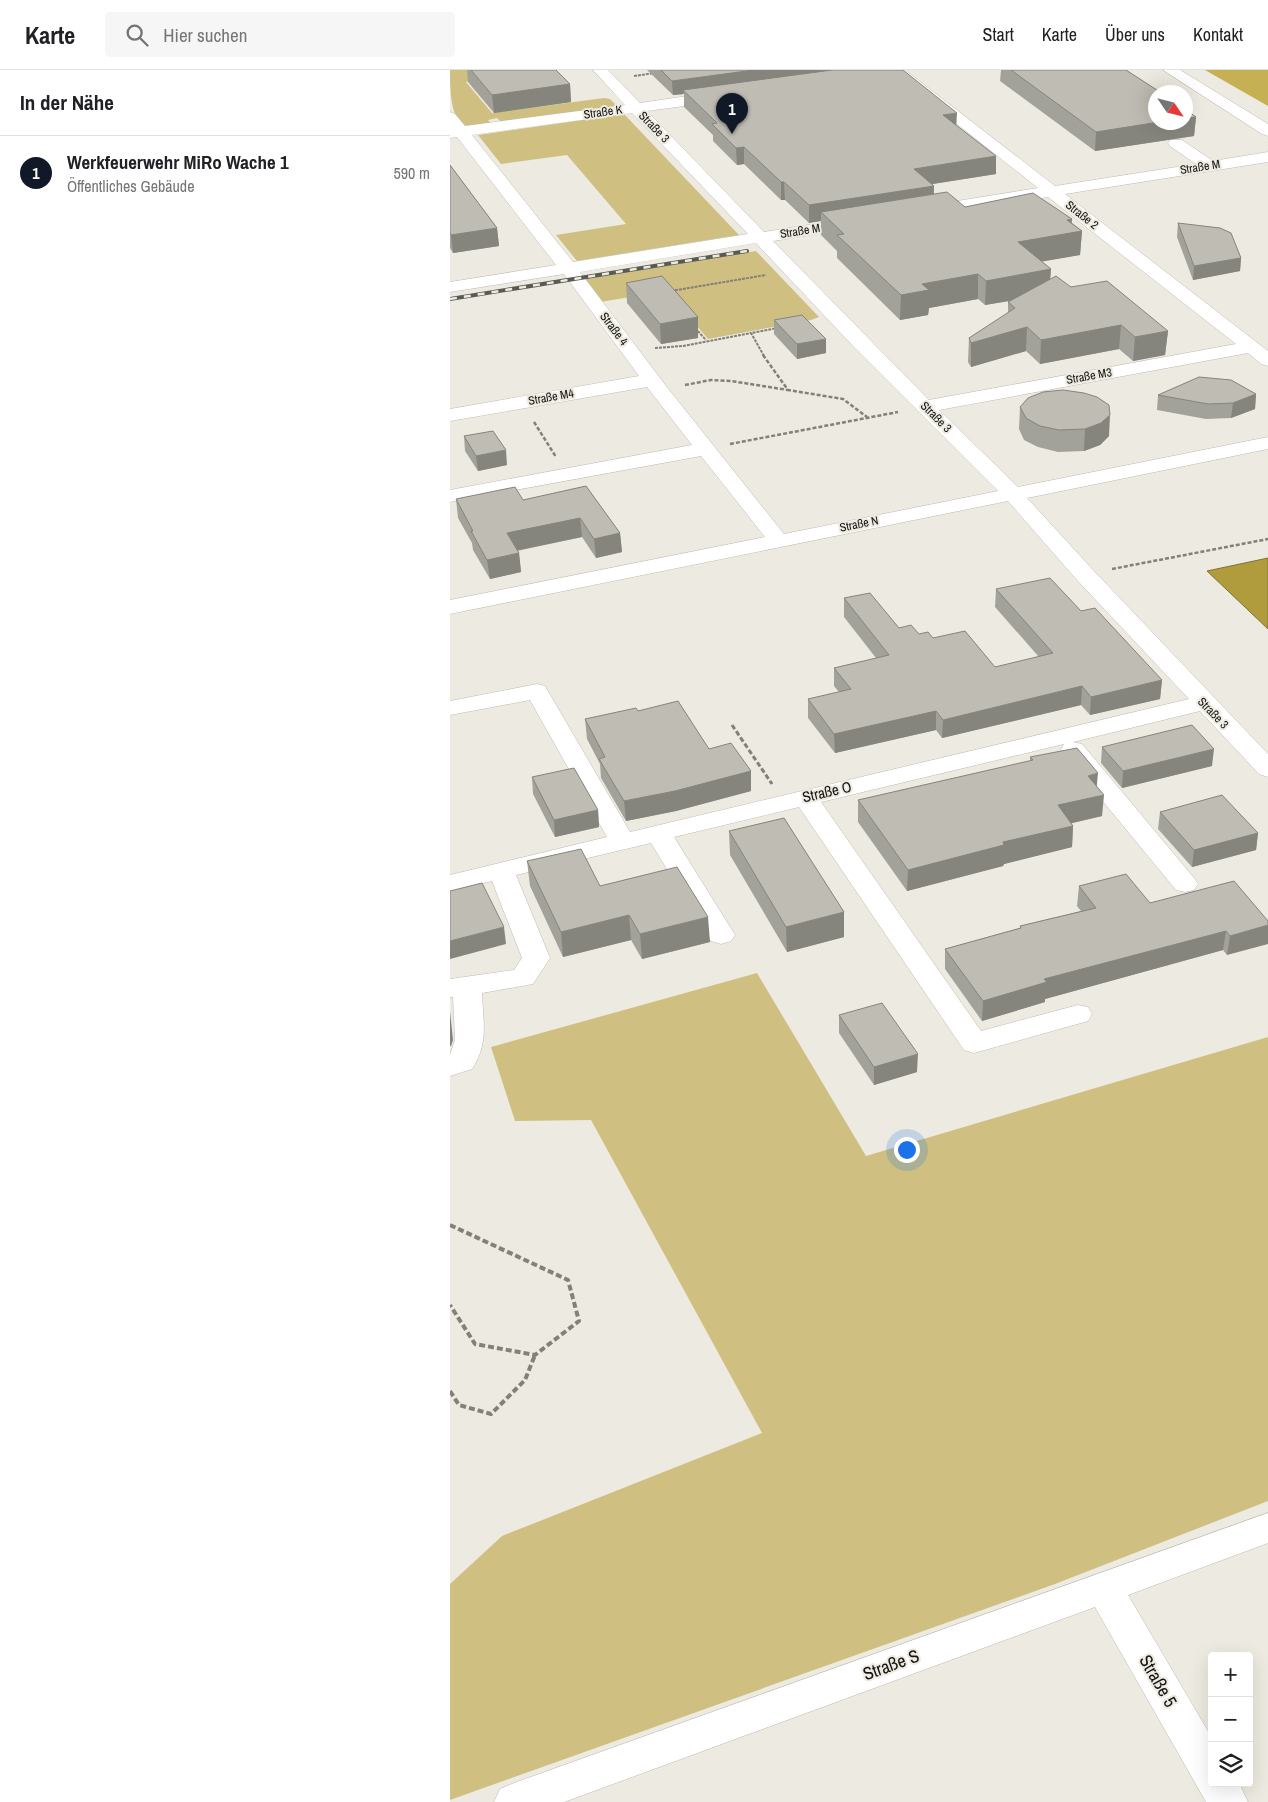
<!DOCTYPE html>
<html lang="de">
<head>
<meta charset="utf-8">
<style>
  :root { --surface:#fff; --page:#f6f6f6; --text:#202124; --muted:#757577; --line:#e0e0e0; --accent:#111827 }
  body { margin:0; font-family:"Archivo Narrow",sans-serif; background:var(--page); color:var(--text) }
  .controls { position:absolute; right:15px; bottom:15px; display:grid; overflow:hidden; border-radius:5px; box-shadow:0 5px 20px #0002 }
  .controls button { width:45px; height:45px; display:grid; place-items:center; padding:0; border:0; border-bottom:1px solid var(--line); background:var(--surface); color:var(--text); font:25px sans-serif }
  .compass { position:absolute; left:698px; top:15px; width:45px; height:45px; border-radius:50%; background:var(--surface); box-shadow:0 5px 20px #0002; rotate:125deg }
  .you { position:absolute; left:456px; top:1079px; width:18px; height:18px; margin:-12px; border:4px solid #fff; border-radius:50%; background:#1a73e8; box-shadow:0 0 0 8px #1a73e833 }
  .badge { display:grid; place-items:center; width:32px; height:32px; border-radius:50%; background:var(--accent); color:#fff; font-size:16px; font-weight:700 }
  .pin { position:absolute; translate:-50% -41px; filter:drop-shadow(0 1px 2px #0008) }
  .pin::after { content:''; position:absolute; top:26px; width:18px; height:15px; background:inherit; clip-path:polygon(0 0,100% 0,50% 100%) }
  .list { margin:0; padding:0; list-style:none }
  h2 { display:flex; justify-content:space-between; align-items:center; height:65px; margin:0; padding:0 20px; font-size:21px }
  h2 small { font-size:16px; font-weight:400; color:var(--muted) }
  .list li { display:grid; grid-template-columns:32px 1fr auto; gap:15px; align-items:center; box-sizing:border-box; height:75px; padding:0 20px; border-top:1px solid var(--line) }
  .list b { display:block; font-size:19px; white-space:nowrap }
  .list p { margin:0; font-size:16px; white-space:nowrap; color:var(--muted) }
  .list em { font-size:16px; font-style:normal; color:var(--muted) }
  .icon { flex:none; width:28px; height:28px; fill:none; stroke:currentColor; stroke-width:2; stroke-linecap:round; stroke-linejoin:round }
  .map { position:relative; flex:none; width:818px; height:1732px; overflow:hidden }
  header { display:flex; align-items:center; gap:30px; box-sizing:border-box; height:70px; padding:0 25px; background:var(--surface); border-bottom:1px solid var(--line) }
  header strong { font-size:24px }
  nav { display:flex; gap:28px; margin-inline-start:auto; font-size:18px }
  .search { width:350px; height:45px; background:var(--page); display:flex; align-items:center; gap:12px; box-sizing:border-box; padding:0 18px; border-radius:5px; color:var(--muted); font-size:19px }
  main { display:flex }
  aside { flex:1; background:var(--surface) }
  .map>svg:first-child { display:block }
  .green { fill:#cfc082 }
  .forest { fill:#c6b054 }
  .water { fill:#b09b3d; stroke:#817230 }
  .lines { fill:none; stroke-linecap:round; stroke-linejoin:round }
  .minor-casing { stroke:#bdbbb2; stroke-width:1 }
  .path-far3 { stroke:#82807a; stroke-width:2; stroke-dasharray:3 1; stroke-linecap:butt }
  .path-far2 { stroke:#82807a; stroke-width:2.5; stroke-dasharray:4 2; stroke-linecap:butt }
  .path-far1 { stroke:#82807a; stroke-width:3; stroke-dasharray:5 2.5; stroke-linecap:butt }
  .path { stroke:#82807a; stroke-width:4; stroke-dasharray:6 3; stroke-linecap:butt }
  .minor { fill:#fff; fill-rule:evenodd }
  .rail-casing { stroke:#5a5954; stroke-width:4 }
  .rail { stroke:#edeae1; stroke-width:2.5; stroke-dasharray:7; stroke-linecap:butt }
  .wall { fill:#a3a29a }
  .shaded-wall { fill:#85847d }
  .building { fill:#bebcb3; stroke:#85847d }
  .labels { text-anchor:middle; stroke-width:4; stroke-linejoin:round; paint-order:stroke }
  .far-street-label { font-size:12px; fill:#141310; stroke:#edeae1 }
  .street-label { font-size:15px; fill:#141310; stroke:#edeae1 }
  .near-street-label { font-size:18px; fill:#141310; stroke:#edeae1 }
</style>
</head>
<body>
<header>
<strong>Karte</strong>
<div class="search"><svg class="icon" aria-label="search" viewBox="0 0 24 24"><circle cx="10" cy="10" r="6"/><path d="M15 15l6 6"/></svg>Hier suchen</div>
<nav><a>Start</a><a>Karte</a><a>Über uns</a><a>Kontakt</a></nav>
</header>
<main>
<aside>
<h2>In der Nähe<small></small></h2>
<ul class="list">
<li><span class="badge">1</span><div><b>Werkfeuerwehr MiRo Wache 1</b><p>Öffentliches Gebäude</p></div><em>590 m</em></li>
</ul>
</aside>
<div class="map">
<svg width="818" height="1732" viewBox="0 0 818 1732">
  <rect width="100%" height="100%" fill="#edeae1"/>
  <path class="green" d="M 0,0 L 87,0 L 88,1 L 16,12 L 42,43 L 154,28 L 160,29 L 166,35 L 164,37 L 148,40 L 143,39 L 51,52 L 47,48 L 38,50 L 41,53 C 33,54 24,57 17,56 C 0,53 0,16 0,0 Z
    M 174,44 L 289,165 L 127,191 L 106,165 L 176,154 L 117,85 L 51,94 L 28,65 Z
    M 306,181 L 369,247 L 361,250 L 258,269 L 217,221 L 150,232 L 133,209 Z
    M 307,903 L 416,1086 L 818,967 L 818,1431 L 605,1514 L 0,1730 L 0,1514 L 52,1466 L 312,1363 L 141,1050 L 65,1051 L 41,977 Z"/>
  <path class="forest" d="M 755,0 L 818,0 L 818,36 Z"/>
  <path class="water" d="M 818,488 L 818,559 L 757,501 Z"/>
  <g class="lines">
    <g class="minor-casing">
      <path id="minor" d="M 143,0 L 158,0 L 190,33 L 271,21 L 276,23 L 279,26 L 276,29 L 271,31 L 197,41 L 314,162 L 408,147 L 414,148 L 416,152 L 414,156 L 408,157 L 323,171 L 479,330 L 786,274 L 598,127 L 476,146 L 470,145 L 468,141 L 470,137 L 476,136 L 588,118 L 439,0 L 455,0 L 605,116 L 746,94 L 720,76 L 718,73 L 720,70 L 732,70 L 763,91 L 818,82 L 818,92 L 615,124 L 818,281 L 818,296 L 811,294 L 798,283 L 489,340 L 568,417 L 818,367 L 818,379 L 577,428 L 643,500 L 818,684 L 818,707 L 809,704 L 750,641 L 623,672 L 632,674 L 744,808 L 748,814 L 744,820 L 735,822 L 726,820 L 614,684 L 611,679 L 614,674 L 371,732 L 531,961 L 628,935 L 638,937 L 642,944 L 638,951 L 524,983 L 514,980 L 349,737 L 224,767 L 285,865 L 281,871 L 271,874 L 261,871 L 201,773 L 66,805 L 100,888 L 83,914 L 32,923 C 33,952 39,973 22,999 L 0,1006 L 0,985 L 5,970 L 3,927 L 0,927 L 0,909 L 64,900 L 72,888 L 42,811 L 0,821 L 0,805 L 157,767 L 80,630 L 0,645 L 0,631 L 87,614 L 95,616 L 180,762 L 739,629 L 627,510 L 558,431 L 0,544 L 0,530 L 315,467 L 251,386 L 0,432 L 0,420 L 242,375 L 197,317 L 0,351 L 0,339 L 189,306 L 114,204 L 0,222 L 0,212 L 106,195 L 7,67 L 0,68 L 0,42 L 5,44 L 15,56 L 175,35 ZM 182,43 L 298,164 L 123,192 L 22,65 ZM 306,173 L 403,276 L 548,421 L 334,464 L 216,316 L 130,202 Z
        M 713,0 L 730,0 L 818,54 L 818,66 L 812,64 Z
        M 818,1443 L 818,1473 L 678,1525 L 762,1668 L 762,1713 L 789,1713 L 798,1732 L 756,1732 L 645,1537 L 114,1732 L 44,1732 L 50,1719 L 64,1713 Z"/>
    </g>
    <path class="path-far3" d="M 184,6 L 205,3
      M 221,221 L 316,205
      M 245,258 L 256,270
      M 205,278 L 233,276 L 301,263
      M 314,286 L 301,263 L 328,258"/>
    <path class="path-far2" d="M 313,285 L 338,320 L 393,329 L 417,347
      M 235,315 L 261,310 L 281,311 L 338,320
      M 84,352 L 106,387
      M 280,374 L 448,342
      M 662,499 L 818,469"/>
    <path class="path-far1" d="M 282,655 L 322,714"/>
    <path class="path" d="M 0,1155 L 118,1210 L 129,1251 L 85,1285 L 25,1274 L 0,1235
      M 0,1321 L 9,1335 L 41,1344 L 75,1310 L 85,1285"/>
    <use href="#minor" class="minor"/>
    <g class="rail-casing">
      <path id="rail" d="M 0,229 L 297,181"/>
    </g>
    <use href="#rail" class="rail"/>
  </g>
  <path class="wall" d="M 17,0 L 106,0 L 120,14 L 121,32 L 44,43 L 18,12 Z
    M 197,0 L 453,0 L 506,55 L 546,104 L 482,114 L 484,116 L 484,124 L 515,137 L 622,153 L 632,161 L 630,185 L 591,191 L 601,199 L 600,209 L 718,261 L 715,285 L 683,291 L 669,279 L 590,294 L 576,281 L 521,297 L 518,292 L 519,268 L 558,243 L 558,232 L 560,231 L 535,235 L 528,229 L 479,238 L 478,245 L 450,250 L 387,188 L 387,181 L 371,165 L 371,151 L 359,153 L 335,130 L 331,130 L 294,94 L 287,95 L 263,71 L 263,65 L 234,37 L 234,24 L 223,25 Z
    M 551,0 L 676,0 L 746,47 L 744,66 L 645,81 L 550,11 Z
    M 0,95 L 47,158 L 49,176 L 3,183 L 0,178 Z
    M 728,153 L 791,188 L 790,201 L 743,210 L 727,167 Z
    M 176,213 L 248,247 L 248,268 L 211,274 L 177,233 Z
    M 324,250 L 376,283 L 347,289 L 324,264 Z
    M 806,324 L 805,339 L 781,348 L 756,349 L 707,340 L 708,325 Z
    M 570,337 L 659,366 L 650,375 L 634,381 L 608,382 L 588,377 L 574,370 L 569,359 Z
    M 14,366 L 57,395 L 28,401 L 15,381 Z
    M 136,416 L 170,463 L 172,482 L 146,488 L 132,467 L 67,481 L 69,483 L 71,502 L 40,509 L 23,480 L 22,473 L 8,448 L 6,429 L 73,430 Z
    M 546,519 L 631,541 L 712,610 L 710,629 L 640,645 L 631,635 L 492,668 L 486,660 L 385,683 L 358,648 L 358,629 L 389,622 L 384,616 L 384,598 L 426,588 L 394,547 L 394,528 L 449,558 L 483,568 L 545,597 L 589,587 L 545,537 Z
    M 188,641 L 301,701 L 301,721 L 226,741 L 176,751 L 151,708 L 150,694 L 137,669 L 135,649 Z
    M 652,677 L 762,696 L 672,718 L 651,693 Z
    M 580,687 L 647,716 L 652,746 L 621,753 L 623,756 L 622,777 L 554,794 L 553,796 L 457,821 L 408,752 L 408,730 L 580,691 Z
    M 82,707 L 148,740 L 149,757 L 105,767 L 83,724 Z
    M 710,742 L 808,763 L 806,780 L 742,797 L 708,759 Z
    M 279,761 L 394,867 L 337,882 L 280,785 Z
    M 77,791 L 150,816 L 260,872 L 192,889 L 181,870 L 113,887 L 80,816 Z
    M 629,816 L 700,833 L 818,851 L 777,885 L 773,880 L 595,929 L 595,932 L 532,951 L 495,899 L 495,879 L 570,858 L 570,856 L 631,841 L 627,836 Z
    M 389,945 L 467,1002 L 424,1015 L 389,963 Z"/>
  <path class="shaded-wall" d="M 304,0 L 413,0 L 233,20 L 234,24 L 223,25 L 222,11 Z
    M 120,14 L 121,32 L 44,43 L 42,25 Z
    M 507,43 L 506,60 L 493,45 Z
    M 746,47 L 744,66 L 645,81 L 646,62 L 709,52 L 736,52 L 736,48 Z
    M 294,77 L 294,94 L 287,95 L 286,78 Z
    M 546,86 L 546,104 L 464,117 L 464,99 Z
    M 331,112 L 334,112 L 335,130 L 331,130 Z
    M 484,116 L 483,134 L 371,142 L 371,151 L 359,153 L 359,135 Z
    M 622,149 L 621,163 L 632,161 L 630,185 L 567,196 L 568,172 L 617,150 Z
    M 47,158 L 49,176 L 3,183 L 1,165 Z
    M 791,188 L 790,201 L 743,210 L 744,196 Z
    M 601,199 L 599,224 L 535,235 L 536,211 Z
    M 528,204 L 528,229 L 479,238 L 478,245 L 450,250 L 451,225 L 472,214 Z
    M 248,247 L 248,268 L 211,274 L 210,254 Z
    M 671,255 L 669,279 L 590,294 L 591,270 Z
    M 577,257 L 576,281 L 521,297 L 521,273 Z
    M 718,261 L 715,285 L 683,291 L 685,267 Z
    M 376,269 L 376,283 L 347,289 L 347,274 Z
    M 806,324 L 805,339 L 781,348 L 783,333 Z
    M 660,345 L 659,366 L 650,375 L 634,381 L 635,359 Z
    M 56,380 L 57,395 L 28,401 L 26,386 Z
    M 130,448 L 132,467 L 59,482 L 57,463 Z
    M 170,463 L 172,482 L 146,488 L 144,469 Z
    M 69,483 L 71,502 L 40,509 L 37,490 Z
    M 712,610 L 710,629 L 640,645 L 641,627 Z
    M 632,616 L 631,635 L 492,668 L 493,650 Z
    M 486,641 L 486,660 L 385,683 L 384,664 Z
    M 764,679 L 762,696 L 672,718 L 673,701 Z
    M 301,701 L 301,721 L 226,741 L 176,751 L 174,731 Z
    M 648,703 L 646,724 L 638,706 Z
    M 654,725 L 652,746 L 606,757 L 608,735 Z
    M 148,740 L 149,757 L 105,767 L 104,750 Z
    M 623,756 L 622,777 L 554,794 L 553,796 L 457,821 L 458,800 L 553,772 Z
    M 808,763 L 806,780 L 742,797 L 744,780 Z
    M 394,842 L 394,867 L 337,882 L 336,857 Z
    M 179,845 L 181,870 L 113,887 L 111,862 Z
    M 258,847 L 260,872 L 192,889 L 190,864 Z
    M 818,855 L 818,874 L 777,885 L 780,866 Z
    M 54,857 L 56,874 L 0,889 L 0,871 Z
    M 776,861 L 773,880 L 595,929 L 595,932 L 532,951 L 533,931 L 594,909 Z
    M 0,941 L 3,970 L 1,976 L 0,976 Z
    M 468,984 L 467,1002 L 424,1015 L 424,997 Z"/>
  <path class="building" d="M 21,0 L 106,0 L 120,14 L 42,25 Z
    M 211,0 L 304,0 L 222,11 Z
    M 382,0 L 453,0 L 507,43 L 493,45 L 546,86 L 464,99 L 484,116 L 359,135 L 334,112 L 331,112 L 294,77 L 286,78 L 262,54 L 267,53 L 233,20 Z
    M 561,0 L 676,0 L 710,22 L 706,22 L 706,52 L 709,52 L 646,62 Z
    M 736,40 L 746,47 L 736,48 Z
    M 0,95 L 47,158 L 1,165 L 0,163 Z
    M 497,122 L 515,137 L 583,123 L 622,149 L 617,150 L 632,161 L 568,172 L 601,199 L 536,211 L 528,204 L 472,214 L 479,220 L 451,225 L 387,165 L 394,164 L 371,142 Z
    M 728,153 L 770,158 L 781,163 L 791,188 L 744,196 Z
    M 212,206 L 248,247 L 210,254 L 176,213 Z
    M 606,206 L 621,217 L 657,211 L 718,261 L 685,267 L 671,255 L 591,270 L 577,257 L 521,273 L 519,268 L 565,238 L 558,232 Z
    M 352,245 L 376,269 L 347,274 L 324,250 Z
    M 749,307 L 781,310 L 806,324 L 783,333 L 758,334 L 708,325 Z
    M 613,320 L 634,323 L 647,327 L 659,335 L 660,345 L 651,353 L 635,359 L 609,360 L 590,356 L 576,348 L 570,337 L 578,328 L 593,322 Z
    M 43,361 L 56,380 L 26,386 L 14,366 Z
    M 136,416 L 170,463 L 144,469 L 130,448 L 57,463 L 69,483 L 37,490 L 21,461 L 23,461 L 6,429 L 65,417 L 73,430 Z
    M 600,508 L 631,541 L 645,538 L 712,610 L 641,627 L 632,616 L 493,650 L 486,641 L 384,664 L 358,629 L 401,619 L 384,598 L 439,585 L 394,528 L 420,523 L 449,558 L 461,555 L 469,564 L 478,562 L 483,568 L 515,561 L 545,597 L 603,583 L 546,519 Z
    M 228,631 L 259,679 L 281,673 L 301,701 L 225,721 L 174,731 L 149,689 L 155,687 L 135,649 L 186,638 L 188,641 Z
    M 742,655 L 764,679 L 673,701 L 652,677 Z
    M 627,678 L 648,703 L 638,706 L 654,725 L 608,735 L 623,756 L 553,772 L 554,775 L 458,800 L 408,730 L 583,690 L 580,687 Z
    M 124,698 L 148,740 L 104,750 L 82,707 Z
    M 772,725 L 808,763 L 744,780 L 710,742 Z
    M 334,748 L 394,842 L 336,857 L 279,761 Z
    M 131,779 L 150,816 L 227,797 L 258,847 L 190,864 L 179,845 L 111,862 L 77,791 Z
    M 676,804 L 700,833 L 784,811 L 818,851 L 818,855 L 780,866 L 776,861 L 594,909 L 597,912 L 533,931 L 495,879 L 571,858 L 570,856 L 646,838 L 629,816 Z
    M 32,813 L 54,857 L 0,871 L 0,821 Z
    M 432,933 L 468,984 L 424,997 L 389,945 Z"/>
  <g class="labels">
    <g class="far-street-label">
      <text transform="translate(153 42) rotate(-8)" y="4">Straße K</text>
      <text transform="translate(204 57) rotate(46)" y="4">Straße 3</text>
      <text transform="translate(750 97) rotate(-9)" y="4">Straße M</text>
      <text transform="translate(632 145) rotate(38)" y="4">Straße 2</text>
      <text transform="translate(350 161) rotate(-9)" y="4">Straße M</text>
      <text transform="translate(164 259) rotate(53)" y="4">Straße 4</text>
      <text transform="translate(639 306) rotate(-10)" y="4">Straße M3</text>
      <text transform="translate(101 327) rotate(-10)" y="4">Straße M4</text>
      <text transform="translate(486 347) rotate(45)" y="4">Straße 3</text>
      <text transform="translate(409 454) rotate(-11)" y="4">Straße N</text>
      <text transform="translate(763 643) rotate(46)" y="4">Straße 3</text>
    </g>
    <g class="street-label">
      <text transform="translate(377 722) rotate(-13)" y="5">Straße O</text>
    </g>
    <g class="near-street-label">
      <text transform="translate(441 1595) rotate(-20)" y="6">Straße S</text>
      <text transform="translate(708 1611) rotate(60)" y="6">Straße 5</text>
    </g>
  </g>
</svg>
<div class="controls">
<button>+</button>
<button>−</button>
<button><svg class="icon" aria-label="layers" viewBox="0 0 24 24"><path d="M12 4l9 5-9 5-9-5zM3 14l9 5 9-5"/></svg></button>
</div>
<svg class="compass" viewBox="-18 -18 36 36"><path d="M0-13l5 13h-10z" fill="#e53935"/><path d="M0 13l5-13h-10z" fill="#757577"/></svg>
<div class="you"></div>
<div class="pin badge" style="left:282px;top:64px">1</div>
</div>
</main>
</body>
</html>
